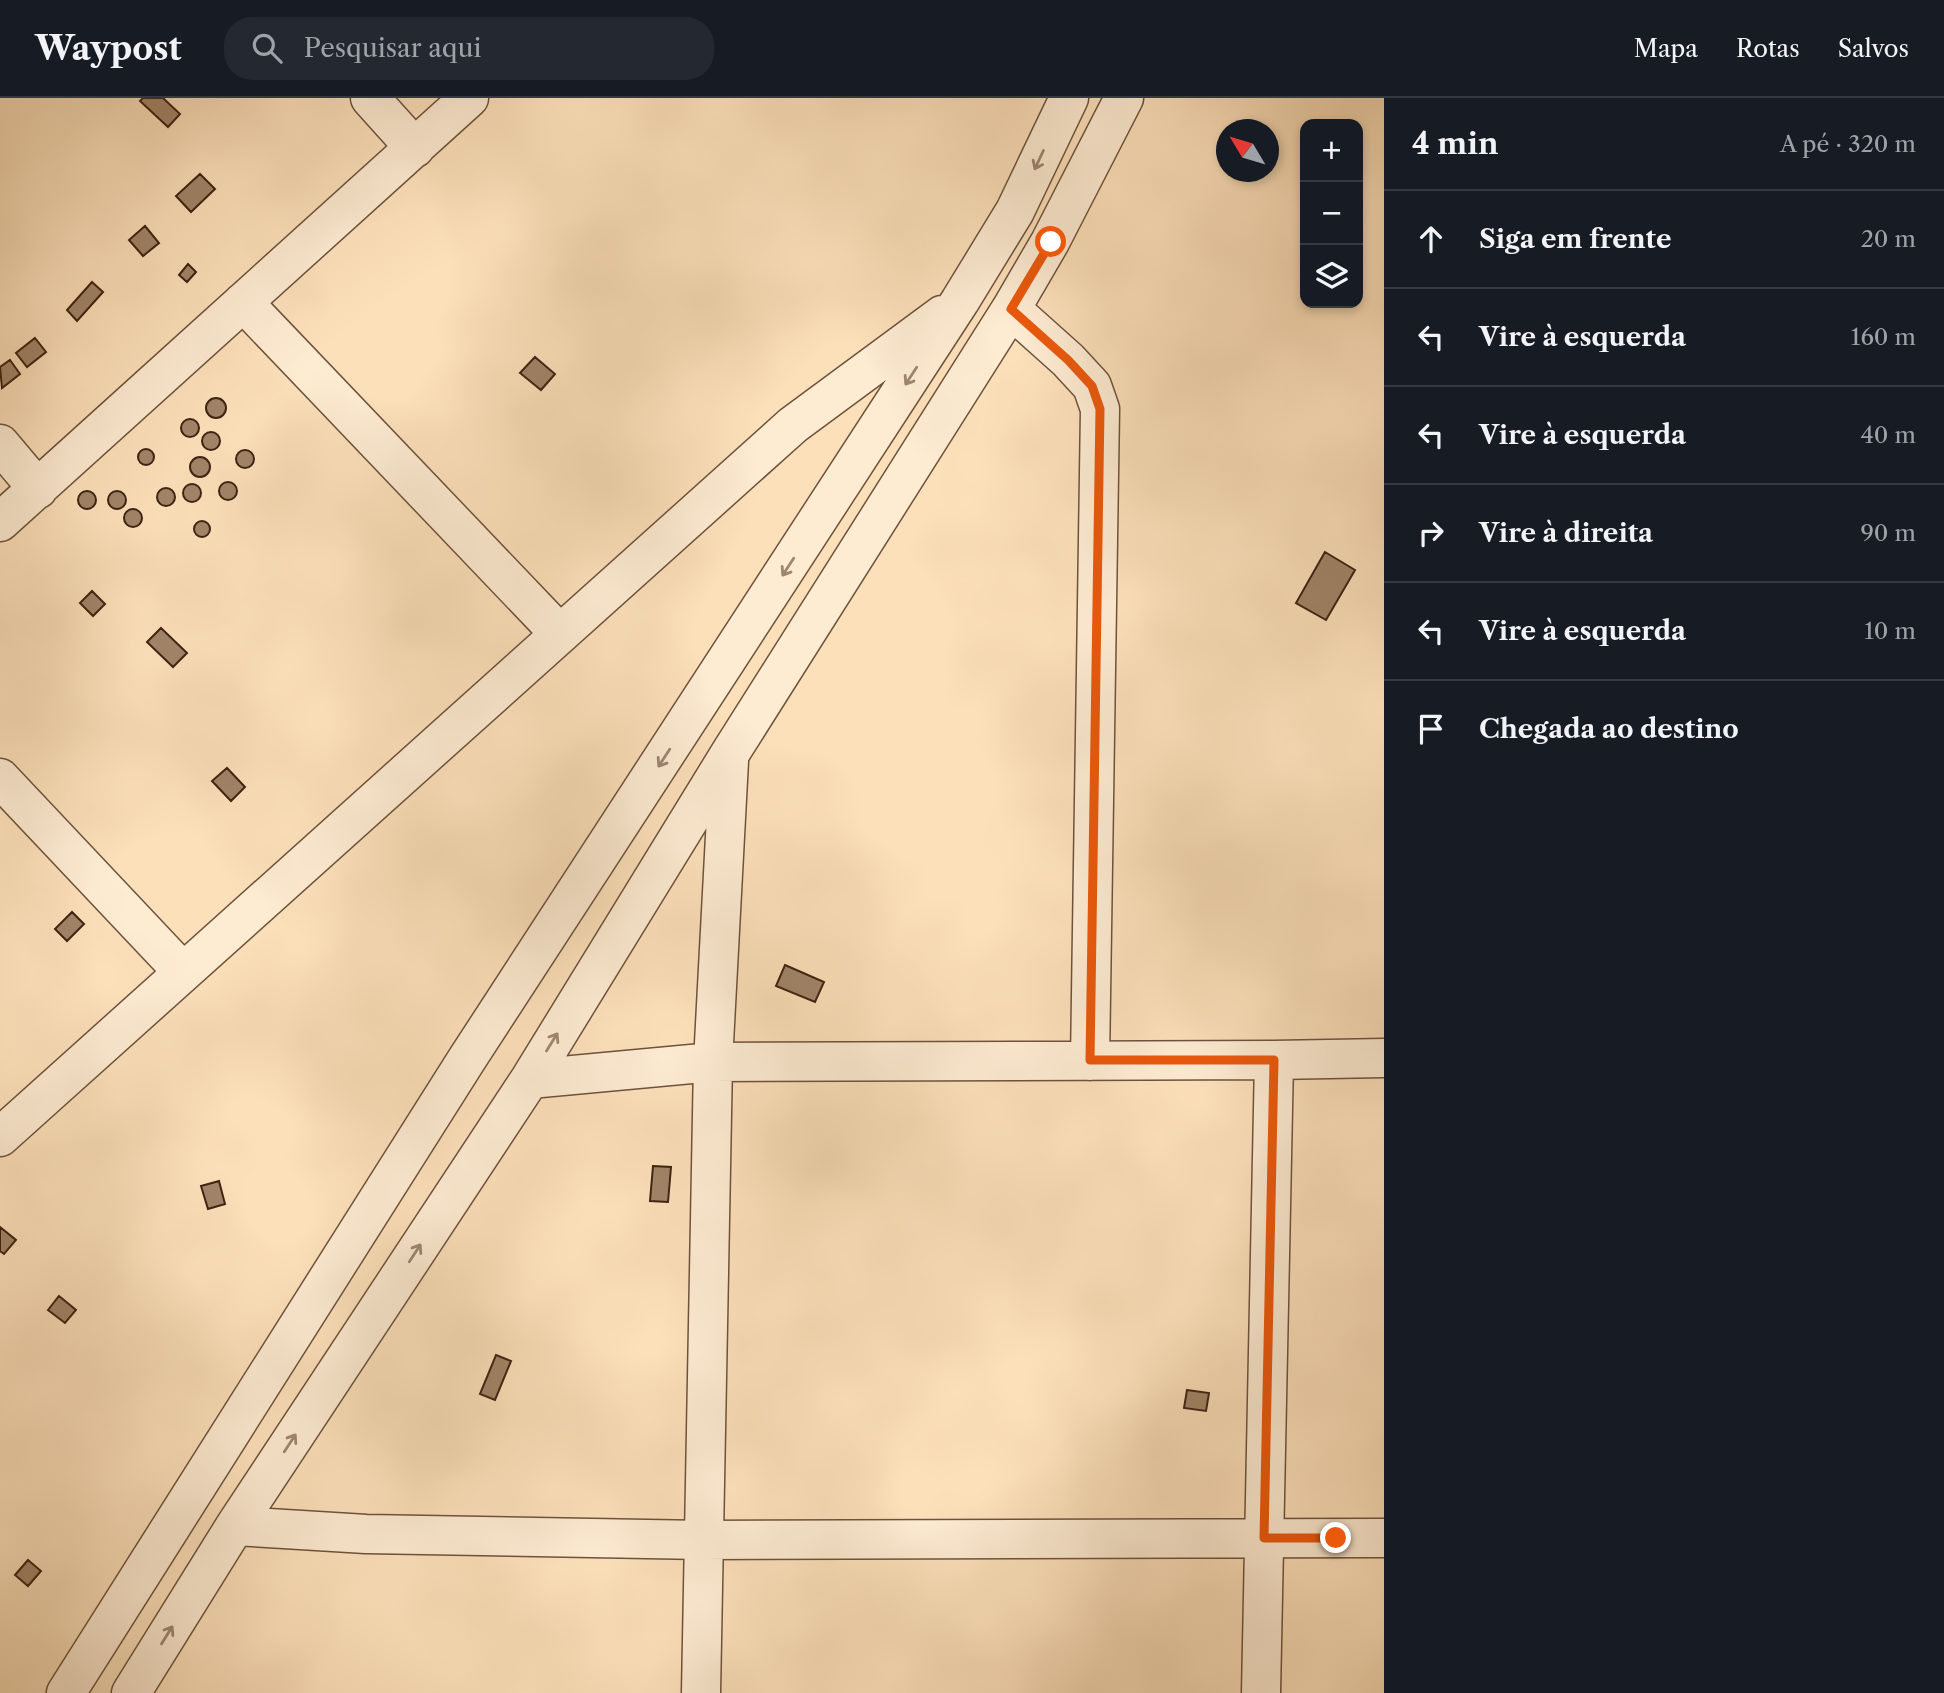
<!DOCTYPE html>
<html lang="pt">
<head>
<meta charset="utf-8">
<style>
  :root { --surface:#171b24; --page:#242831; --text:#f1f3f6; --muted:#9ea1a6; --line:#363941 }
  body { margin:0; font-family:"Libre Caslon Text",serif; background:var(--page); color:var(--text) }
  .controls { position:absolute; right:21px; top:21px; display:grid; overflow:hidden; border-radius:14px; box-shadow:0 4px 10px #0003 }
  .controls button { width:63px; height:63px; display:grid; place-items:center; padding:0; border:0; border-bottom:2px solid var(--line); background:var(--surface); color:var(--text); font:35px sans-serif }
  .compass { position:absolute; left:1216px; top:21px; width:63px; height:63px; border-radius:50%; background:var(--surface); box-shadow:0 4px 10px #0003; rotate:308deg }
  .stop { position:absolute; width:21px; height:21px; margin:-16px; border:5px solid #ea580c; border-radius:50%; background:#fff }
  .stop.end { background:#ea580c; border-color:#fff; box-shadow:0 2px 7px #0008 }
  .list { margin:0; padding:0; list-style:none }
  h2 { display:flex; justify-content:space-between; align-items:center; height:91px; margin:0; padding:0 28px; font-size:30px }
  h2 small { font-size:23px; font-weight:400; color:var(--muted) }
  .list li { display:grid; grid-template-columns:46px 1fr auto; gap:21px; align-items:center; box-sizing:border-box; height:98px; padding:0 28px; border-top:2px solid var(--line) }
  .list b { display:block; font-size:26px; white-space:nowrap }
  .list em { font-size:23px; font-style:normal; color:var(--muted) }
  .icon { flex:none; width:38px; height:38px; fill:none; stroke:currentColor; stroke-width:2; stroke-linecap:round; stroke-linejoin:round }
  .map { position:relative; flex:none; width:1384px; height:1595px; overflow:hidden }
  header { display:flex; align-items:center; gap:42px; box-sizing:border-box; height:98px; padding:0 35px; background:var(--surface); border-bottom:2px solid var(--line) }
  header strong { font-size:33px }
  nav { display:flex; gap:38px; margin-inline-start:auto; font-size:24px }
  .search { width:490px; height:63px; background:var(--page); display:flex; align-items:center; gap:18px; box-sizing:border-box; padding:0 24px; border-radius:28px; color:var(--muted); font-size:26px }
  main { display:flex }
  aside { flex:1; background:var(--surface) }
  .map>svg:first-child { display:block }
  .building { fill:#a18569; stroke:#3f2212; stroke-width:2 }
  .lines { fill:none; stroke-linecap:round; stroke-linejoin:round }
  .street-casing { stroke:#6e523c; stroke-width:41 }
  .street { stroke:#fdebd2; stroke-width:38 }
  .oneway { stroke:#9e8672 }
  .route { stroke:#ea580c; stroke-width:9 }
</style>
</head>
<body>
<header>
<strong>Waypost</strong>
<div class="search"><svg class="icon" aria-label="search" viewBox="0 0 24 24"><circle cx="10" cy="10" r="6"/><path d="M15 15l6 6"/></svg>Pesquisar aqui</div>
<nav><a>Mapa</a><a>Rotas</a><a>Salvos</a></nav>
</header>
<main>
<div class="map">
<svg width="1384" height="1595" viewBox="0 0 1384 1595">
  <rect width="100%" height="100%" fill="#fce0ba"/>
  <filter id="stains"><feTurbulence type="fractalNoise" baseFrequency=".00286" numOctaves="4"/><feColorMatrix values="0 0 0 0 .2 0 0 0 0 .09 0 0 0 0 .02 0 0 0 .5 -.17"/></filter>
  <radialGradient id="worn" r=".72"><stop offset=".6" stop-color="#630" stop-opacity="0"/><stop offset="1" stop-color="#630" stop-opacity=".3"/></radialGradient>
  <path class="building" d="M 143,0 L 163,0 L 180,16 L 168,29 L 140,3 Z
    M 200,76 L 215,91 L 191,114 L 176,98 Z
    M 145,128 L 159,145 L 143,158 L 129,142 Z
    M 188,166 L 196,174 L 187,184 L 179,177 Z
    M 92,184 L 103,194 L 77,223 L 67,212 Z
    M 35,240 L 46,254 L 27,269 L 16,255 Z
    M 535,259 L 555,276 L 541,292 L 520,275 Z
    M 10,262 L 20,276 L 2,290 L 0,269 Z
    M206 310a10 10 0 1 1 20 0a10 10 0 1 1-20 0Z
    M181 330a9 9 0 1 1 18 0a9 9 0 1 1-18 0Z
    M202 343a9 9 0 1 1 18 0a9 9 0 1 1-18 0Z
    M138 359a8 8 0 1 1 16 0a8 8 0 1 1-16 0Z
    M236 361a9 9 0 1 1 18 0a9 9 0 1 1-18 0Z
    M190 369a10 10 0 1 1 20 0a10 10 0 1 1-20 0Z
    M219 393a9 9 0 1 1 18 0a9 9 0 1 1-18 0Z
    M183 395a9 9 0 1 1 18 0a9 9 0 1 1-18 0Z
    M157 399a9 9 0 1 1 18 0a9 9 0 1 1-18 0Z
    M78 402a9 9 0 1 1 18 0a9 9 0 1 1-18 0Z
    M108 402a9 9 0 1 1 18 0a9 9 0 1 1-18 0Z
    M124 420a9 9 0 1 1 18 0a9 9 0 1 1-18 0Z
    M194 431a8 8 0 1 1 16 0a8 8 0 1 1-16 0Z
    M 1325,454 L 1355,472 L 1326,522 L 1296,505 Z
    M 92,493 L 105,506 L 93,518 L 80,505 Z
    M 161,530 L 187,555 L 173,569 L 147,544 Z
    M 227,670 L 245,689 L 231,703 L 212,683 Z
    M 72,814 L 84,826 L 67,843 L 55,831 Z
    M 785,867 L 824,884 L 815,904 L 776,888 Z
    M 653,1068 L 671,1069 L 668,1104 L 650,1103 Z
    M 219,1083 L 225,1106 L 208,1111 L 201,1088 Z
    M 0,1129 L 16,1142 L 4,1156 L 0,1153 Z
    M 59,1198 L 76,1212 L 65,1225 L 48,1212 Z
    M 496,1257 L 511,1263 L 495,1302 L 480,1296 Z
    M 1187,1292 L 1209,1295 L 1206,1313 L 1184,1310 Z
    M 28,1462 L 41,1473 L 28,1488 L 15,1477 Z"/>
  <g class="lines">
    <g class="street-casing">
      <path id="street" d="M 370,0 L 415,50
        M 243,204 L 559,535
        M 1011,211 L 1068,262 L 1092,288 L 1100,311 L 1090,963
        M 0,346 L 38,391
        M 0,424 L 469,0
        M 0,680 L 183,874
        M 530,981 L 713,964 L 1274,962 L 1384,960
        M 0,1039 L 793,327 L 942,217
        M 235,1428 L 366,1436 L 703,1442 L 1384,1440
        M 66,1595 L 467,961 L 960,203 L 1015,113 L 1069,0
        M 131,1595 L 235,1428 L 530,981 L 729,657 L 1011,211 L 1050,144 L 1124,0
        M 701,1595 L 713,964 L 729,663
        M 1261,1595 L 1274,962"/>
    </g>
    <use href="#street" class="street"/>
  </g>
  <defs><path id="oneway-shaft" d="M-6 0H5M1.5-3L5.5 0L1.5 3" fill="none" stroke-width="1.6" stroke-linecap="round" stroke-linejoin="round" transform="scale(1.75)"/></defs>
  <g class="oneway">
    <use href="#oneway-shaft" transform="translate(1039 62) rotate(115)"/>
    <use href="#oneway-shaft" transform="translate(911 278) rotate(123)"/>
    <use href="#oneway-shaft" transform="translate(788 469) rotate(123)"/>
    <use href="#oneway-shaft" transform="translate(664 660) rotate(123)"/>
    <use href="#oneway-shaft" transform="translate(552 944) rotate(-58)"/>
    <use href="#oneway-shaft" transform="translate(415 1155) rotate(-57)"/>
    <use href="#oneway-shaft" transform="translate(290 1345) rotate(-57)"/>
    <use href="#oneway-shaft" transform="translate(167 1537) rotate(-58)"/>
  </g>
  <g class="lines">
    <path class="route" d="M 1051,144 L 1011,211 L 1068,262 L 1092,288 L 1100,311 L 1090,962 L 1274,962 L 1264,1440 L 1336,1440"/>
  </g>
  <rect width="100%" height="100%" filter="url(#stains)"/>
  <rect width="100%" height="100%" fill="url(#worn)"/>
</svg>
<div class="controls">
<button>+</button>
<button>−</button>
<button><svg class="icon" aria-label="layers" viewBox="0 0 24 24"><path d="M12 4l9 5-9 5-9-5zM3 14l9 5 9-5"/></svg></button>
</div>
<svg class="compass" viewBox="-18 -18 36 36"><path d="M0-13l5 13h-10z" fill="#e53935"/><path d="M0 13l5-13h-10z" fill="#9ea1a6"/></svg>
<div class="stop" style="left:1051px;top:144px"></div>
<div class="stop end" style="left:1336px;top:1440px"></div>
</div>
<aside>
<h2>4 min<small>A pé · 320 m</small></h2>
<ul class="list">
<li><svg class="icon" aria-label="ahead" viewBox="0 0 24 24"><path d="M12 20V5M6 11l6-6 6 6"/></svg><div><b>Siga em frente</b></div><em>20 m</em></li>
<li><svg class="icon" aria-label="left" viewBox="0 0 24 24"><path d="M17 20v-9H6M10 6l-5 5 5 5"/></svg><div><b>Vire à esquerda</b></div><em>160 m</em></li>
<li><svg class="icon" aria-label="left" viewBox="0 0 24 24"><path d="M17 20v-9H6M10 6l-5 5 5 5"/></svg><div><b>Vire à esquerda</b></div><em>40 m</em></li>
<li><svg class="icon" aria-label="right" viewBox="0 0 24 24"><path d="M7 20v-9h11M14 6l5 5-5 5"/></svg><div><b>Vire à direita</b></div><em>90 m</em></li>
<li><svg class="icon" aria-label="left" viewBox="0 0 24 24"><path d="M17 20v-9H6M10 6l-5 5 5 5"/></svg><div><b>Vire à esquerda</b></div><em>10 m</em></li>
<li><svg class="icon" aria-label="arrive" viewBox="0 0 24 24"><path d="M6 21V4h12l-3 4 3 4H6"/></svg><div><b>Chegada ao destino</b></div></li>
</ul>
</aside>
</main>
</body>
</html>
